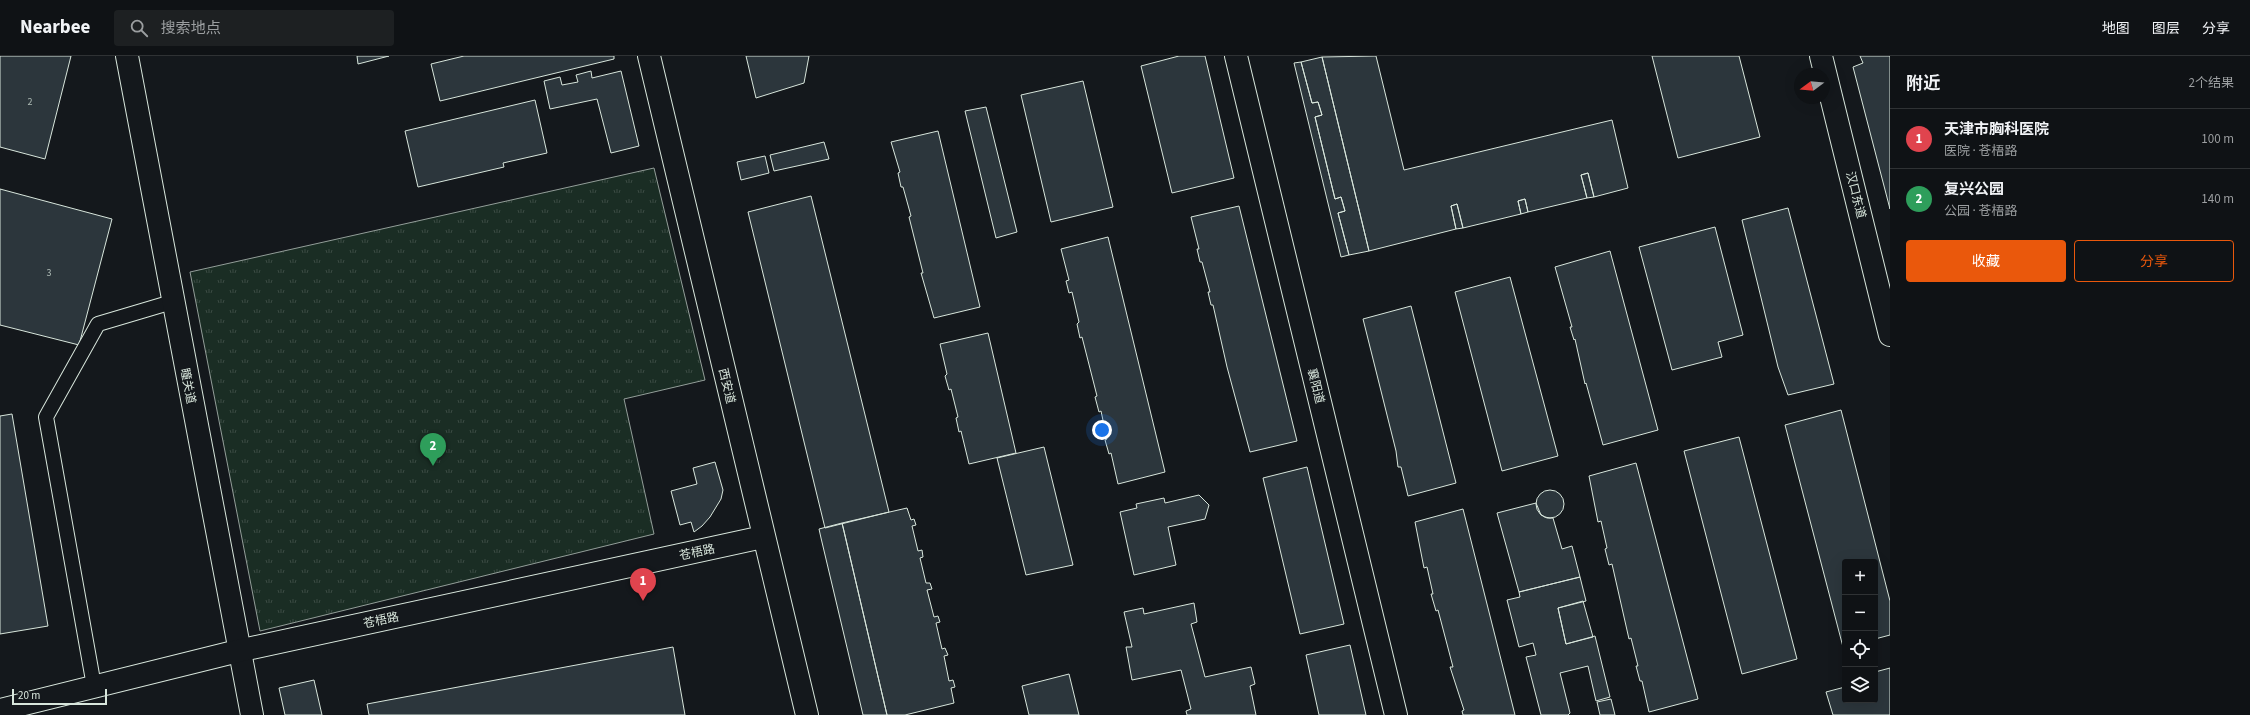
<!DOCTYPE html>
<html lang="zh">
<head>
<meta charset="utf-8">
<style>
  :root { --surface:#0f1215; --page:#1d2022; --text:#f1f3f6; --muted:#9b9ea0; --line:#2f3234; --accent:#ea580c }
  body { margin:0; font-family:"Source Sans 3","Noto Sans SC",sans-serif; background:var(--page); color:var(--text) }
  .controls { position:absolute; right:12px; bottom:12px; display:grid; overflow:hidden; border-radius:4px; box-shadow:0 4px 16px #0002 }
  .controls button { width:36px; height:36px; display:grid; place-items:center; padding:0; border:0; border-bottom:1px solid var(--line); background:var(--surface); color:var(--text); font:20px sans-serif }
  .compass { position:absolute; left:1794px; top:12px; width:36px; height:36px; border-radius:50%; background:var(--surface); box-shadow:0 4px 16px #0002; rotate:254deg }
  .scale { position:absolute; left:12px; bottom:10px; width:95px; box-sizing:border-box; padding-left:4px; border:2px solid #d8e6dc; border-top:0; font-size:11px; line-height:14px; white-space:nowrap; color:#d8e6dc; -webkit-text-stroke:3px #14181c; paint-order:stroke }
  .you { position:absolute; left:1102px; top:374px; width:14px; height:14px; margin:-10px; border:3px solid #fff; border-radius:50%; background:#1a73e8; box-shadow:0 0 0 6px #1a73e833 }
  .badge { display:grid; place-items:center; width:26px; height:26px; border-radius:50%; background:var(--accent); color:#fff; font-size:13px; font-weight:700 }
  .pin { position:absolute; translate:-50% -33px; filter:drop-shadow(0 1px 2px #0008) }
  .pin::after { content:''; position:absolute; top:21px; width:14px; height:12px; background:inherit; clip-path:polygon(0 0,100% 0,50% 100%) }
  .list { margin:0; padding:0; list-style:none }
  h2 { display:flex; justify-content:space-between; align-items:center; height:52px; margin:0; padding:0 16px; font-size:17px }
  h2 small { font-size:13px; font-weight:400; color:var(--muted) }
  .list li { display:grid; grid-template-columns:26px 1fr auto; gap:12px; align-items:center; box-sizing:border-box; height:60px; padding:0 16px; border-top:1px solid var(--line) }
  .list b { display:block; font-size:15px; white-space:nowrap }
  .list p { margin:0; font-size:13px; white-space:nowrap; color:var(--muted) }
  .list em { font-size:13px; font-style:normal; color:var(--muted) }
  .actions { display:flex; gap:8px; padding:12px 16px }
  .actions a { flex:1; padding:9px 0; border:1px solid var(--accent); border-radius:4px; text-align:center; font-size:14px; color:var(--accent) }
  .actions .main { background:var(--accent); color:#fff }
  .icon { flex:none; width:22px; height:22px; fill:none; stroke:currentColor; stroke-width:2; stroke-linecap:round; stroke-linejoin:round }
  .map { position:relative; flex:none; width:1890px; height:659px; overflow:hidden }
  header { display:flex; align-items:center; gap:24px; box-sizing:border-box; height:56px; padding:0 20px; background:var(--surface); border-bottom:1px solid var(--line) }
  header strong { font-size:19px }
  nav { display:flex; gap:22px; margin-inline-start:auto; font-size:14px }
  .search { width:280px; height:36px; background:var(--page); display:flex; align-items:center; gap:10px; box-sizing:border-box; padding:0 14px; border-radius:4px; color:var(--muted); font-size:15px }
  main { display:flex }
  aside { flex:1; background:var(--surface) }
  .map>svg:first-child { display:block }
  .grass { fill:url(#grass-tufts); stroke:#939e99 }
  .building { fill:#2c363c; stroke:#d8e6dc }
  .lines { fill:none; stroke-linecap:round; stroke-linejoin:round }
  .lane-casing { stroke:#d8e6dc; stroke-width:16 }
  .street-casing { stroke:#d8e6dc; stroke-width:24 }
  .secondary-casing { stroke:#d8e6dc; stroke-width:24 }
  .lane { stroke:#14181c; stroke-width:14 }
  .street { stroke:#14181c; stroke-width:22 }
  .secondary { stroke:#14181c; stroke-width:22 }
  .labels { text-anchor:middle; stroke-width:3; stroke-linejoin:round; paint-order:stroke }
  .number-label { font-size:10px; fill:#adbab4 }
  .street-label { font-size:12px; fill:#d8e6dc; stroke:#14181c }
</style>
</head>
<body>
<header>
<strong>Nearbee</strong>
<div class="search"><svg class="icon" aria-label="search" viewBox="0 0 24 24"><circle cx="10" cy="10" r="6"/><path d="M15 15l6 6"/></svg>搜索地点</div>
<nav><a>地图</a><a>图层</a><a>分享</a></nav>
</header>
<main>
<div class="map">
<svg width="1890" height="659" viewBox="0 0 1890 659">
  <defs>
    <pattern id="grass-tufts" width="24" height="20" patternUnits="userSpaceOnUse"><rect width="24" height="20" fill="#1a2d24"/><path d="M3 7l-1-3M5 7V3M7 7l1-3M15 17l-1-3M17 17v-4M19 17l1-3" fill="none" stroke="#3b4b43"/></pattern>
  </defs>
  <rect width="100%" height="100%" fill="#14181c"/>
  <path class="grass" d="M 654,112 L 705,324 L 624,343 L 654,478 L 260,575 L 190,216 Z"/>
  <path class="building" d="M 0,0 L 71,0 L 45,103 L 0,91 Z
    M 357,0 L 389,0 L 358,8 Z
    M 464,0 L 614,0 L 614,3 L 440,45 L 431,8 Z
    M 746,0 L 809,0 L 804,27 L 756,42 Z
    M 1179,0 L 1205,0 L 1234,122 L 1172,137 L 1141,10 Z
    M 1376,0 L 1404,114 L 1612,64 L 1628,132 L 1594,141 L 1588,117 L 1581,119 L 1587,142 L 1528,156 L 1525,143 L 1518,145 L 1521,158 L 1463,172 L 1457,148 L 1451,150 L 1456,173 L 1369,195 L 1322,1 Z
    M 1652,0 L 1739,0 L 1760,81 L 1678,102 Z
    M 1860,0 L 1890,0 L 1890,153 L 1853,11 L 1863,7 Z
    M 1322,1 L 1369,195 L 1349,199 L 1338,157 L 1345,155 L 1341,141 L 1335,143 L 1315,61 L 1322,59 L 1318,46 L 1312,47 L 1301,6 Z
    M 1301,6 L 1312,47 L 1318,46 L 1322,59 L 1315,61 L 1335,143 L 1341,141 L 1345,155 L 1338,157 L 1349,199 L 1341,201 L 1294,7 Z
    M 591,15 L 592,22 L 621,15 L 639,90 L 611,97 L 597,43 L 550,53 L 544,25 L 560,21 L 562,29 L 578,26 L 576,19 Z
    M 1083,25 L 1113,151 L 1051,166 L 1021,39 Z
    M 535,44 L 547,97 L 503,107 L 504,111 L 418,131 L 405,75 Z
    M 986,51 L 1017,176 L 996,182 L 965,55 Z
    M 938,75 L 980,251 L 934,262 L 921,217 L 923,217 L 909,161 L 911,160 L 903,131 L 901,131 L 898,117 L 900,116 L 891,86 Z
    M 824,86 L 829,103 L 774,115 L 770,99 Z
    M 765,100 L 769,117 L 741,124 L 737,106 Z
    M 1588,117 L 1594,141 L 1587,142 L 1581,119 Z
    M 0,133 L 112,163 L 79,289 L 0,269 Z
    M 811,140 L 889,456 L 825,472 L 748,156 Z
    M 1525,143 L 1528,156 L 1521,158 L 1518,145 Z
    M 1457,148 L 1463,172 L 1456,173 L 1451,150 Z
    M 1239,150 L 1297,385 L 1250,396 L 1227,311 L 1213,249 L 1211,249 L 1208,236 L 1210,236 L 1202,206 L 1200,206 L 1197,193 L 1199,193 L 1191,161 Z
    M 1788,152 L 1834,328 L 1788,339 L 1778,311 L 1742,164 Z
    M 1715,171 L 1743,279 L 1718,286 L 1722,301 L 1672,314 L 1639,191 Z
    M 1108,181 L 1165,416 L 1118,428 L 1111,397 L 1109,398 L 1105,384 L 1107,383 L 1101,355 L 1099,356 L 1095,341 L 1097,340 L 1082,281 L 1080,282 L 1077,268 L 1079,266 L 1072,236 L 1069,237 L 1066,225 L 1069,224 L 1061,193 Z
    M 1610,195 L 1658,374 L 1603,389 L 1586,327 L 1585,328 L 1575,283 L 1574,284 L 1570,271 L 1572,271 L 1555,211 Z
    M 1510,221 L 1558,400 L 1502,415 L 1455,236 Z
    M 1411,250 L 1456,427 L 1408,440 L 1401,411 L 1398,411 L 1396,395 L 1363,263 Z
    M 988,277 L 1016,397 L 969,408 L 961,375 L 959,376 L 956,362 L 958,361 L 951,333 L 949,334 L 945,320 L 947,318 L 940,288 Z
    M 1841,354 L 1890,545 L 1890,579 L 1875,583 L 1875,506 L 1845,506 L 1845,591 L 1843,591 L 1785,369 Z
    M 12,358 L 48,570 L 0,578 L 0,360 Z
    M 1739,381 L 1797,603 L 1742,618 L 1684,395 Z
    M 1044,391 L 1073,509 L 1026,519 L 997,402 Z
    M 715,406 L 723,434 L 721,443 L 710,461 L 702,470 L 694,476 L 691,466 L 680,469 L 671,435 L 697,428 L 693,412 Z
    M 1636,407 L 1698,643 L 1649,656 L 1642,625 L 1640,625 L 1636,610 L 1638,610 L 1631,582 L 1629,583 L 1612,508 L 1609,509 L 1605,493 L 1607,492 L 1601,465 L 1598,466 L 1589,420 Z
    M 1307,411 L 1344,568 L 1300,578 L 1263,422 Z
    M1536 448a14 14 0 1 1 28 0a14 14 0 1 1-28 0Z
    M 1199,439 L 1209,449 L 1205,463 L 1168,471 L 1176,509 L 1134,519 L 1120,456 L 1137,452 L 1136,448 L 1164,442 L 1165,447 Z
    M 1536,447 L 1541,459 L 1547,462 L 1553,462 L 1562,493 L 1572,490 L 1580,521 L 1519,536 L 1497,457 Z
    M 907,452 L 911,464 L 914,463 L 916,469 L 912,470 L 918,495 L 922,494 L 923,501 L 920,502 L 926,527 L 930,527 L 932,533 L 927,534 L 934,561 L 938,560 L 940,566 L 936,567 L 942,593 L 945,592 L 948,599 L 944,600 L 949,625 L 953,624 L 955,631 L 951,632 L 954,647 L 905,659 L 887,659 L 842,467 Z
    M 1463,453 L 1515,659 L 1463,659 L 1462,655 L 1464,654 L 1450,611 L 1453,611 L 1438,554 L 1436,555 L 1431,538 L 1433,538 L 1427,511 L 1424,512 L 1423,507 L 1415,466 Z
    M 842,467 L 844,475 L 887,659 L 863,659 L 821,482 L 819,473 Z
    M 1580,521 L 1586,545 L 1558,552 L 1566,588 L 1595,580 L 1610,641 L 1596,645 L 1588,610 L 1560,617 L 1570,657 L 1568,659 L 1541,659 L 1526,601 L 1536,599 L 1533,587 L 1519,591 L 1507,544 L 1520,541 L 1519,536 Z
    M 1583,545 L 1593,581 L 1566,588 L 1558,552 Z
    M 1194,547 L 1197,566 L 1191,568 L 1205,621 L 1251,611 L 1255,628 L 1250,630 L 1256,659 L 1187,659 L 1186,655 L 1191,653 L 1181,614 L 1132,624 L 1126,591 L 1132,591 L 1124,556 L 1143,552 L 1144,558 Z
    M 1350,589 L 1366,659 L 1319,659 L 1306,599 Z
    M 673,591 L 685,659 L 369,659 L 367,648 Z
    M 1890,612 L 1890,659 L 1833,659 L 1826,636 L 1845,631 L 1845,644 L 1875,644 L 1875,616 Z
    M 1069,618 L 1079,659 L 1029,659 L 1022,630 Z
    M 314,624 L 322,659 L 285,659 L 279,632 Z
    M 1611,643 L 1615,659 L 1600,659 L 1597,646 Z"/>
  <g class="lines">
    <g class="lane-casing">
      <path id="lane" d="M 94,630 L 46,361 L 98,268 L 172,246"/>
    </g>
    <g class="street-casing">
      <path id="street" d="M 127,0 L 252,659
        M 1236,0 L 1396,659
        M 1821,0 L 1890,279"/>
    </g>
    <g class="secondary-casing">
      <path id="secondary" d="M 649,0 L 807,659
        M 0,654 L 238,595 L 763,481"/>
    </g>
    <use href="#lane" class="lane"/>
    <use href="#street" class="street"/>
    <use href="#secondary" class="secondary"/>
  </g>
  <g class="labels">
    <g class="number-label">
      <text x="30" y="49">2</text>
      <text x="49" y="220">3</text>
    </g>
    <g class="street-label">
      <text transform="translate(1856 139) rotate(76)" y="4">汉口东道</text>
      <text transform="translate(188 330) rotate(79)" y="4">瞳关道</text>
      <text transform="translate(727 330) rotate(77)" y="4">西安道</text>
      <text transform="translate(1316 330) rotate(76)" y="4">襄阳道</text>
      <text transform="translate(697 496) rotate(-12)" y="4">苍梧路</text>
      <text transform="translate(381 564) rotate(-12)" y="4">苍梧路</text>
    </g>
  </g>
</svg>
<div class="controls">
<button>+</button>
<button>−</button>
<button><svg class="icon" aria-label="locate" viewBox="0 0 24 24"><circle cx="12" cy="12" r="6"/><path d="M12 2v4M12 18v4M2 12h4M18 12h4"/></svg></button>
<button><svg class="icon" aria-label="layers" viewBox="0 0 24 24"><path d="M12 4l9 5-9 5-9-5zM3 14l9 5 9-5"/></svg></button>
</div>
<svg class="compass" viewBox="-18 -18 36 36"><path d="M0-13l5 13h-10z" fill="#e53935"/><path d="M0 13l5-13h-10z" fill="#9b9ea0"/></svg>
<div class="scale">20 m</div>
<div class="you"></div>
<div class="pin badge" style="left:643px;top:545px;background:#e0444e">1</div>
<div class="pin badge" style="left:433px;top:410px;background:#2e9e5b">2</div>
</div>
<aside>
<h2>附近<small>2个结果</small></h2>
<ul class="list">
<li><span class="badge" style="background:#e0444e">1</span><div><b>天津市胸科医院</b><p>医院 · 苍梧路</p></div><em>100 m</em></li>
<li><span class="badge" style="background:#2e9e5b">2</span><div><b>复兴公园</b><p>公园 · 苍梧路</p></div><em>140 m</em></li>
</ul>
<div class="actions"><a class="main">收藏</a><a>分享</a></div>
</aside>
</main>
</body>
</html>
